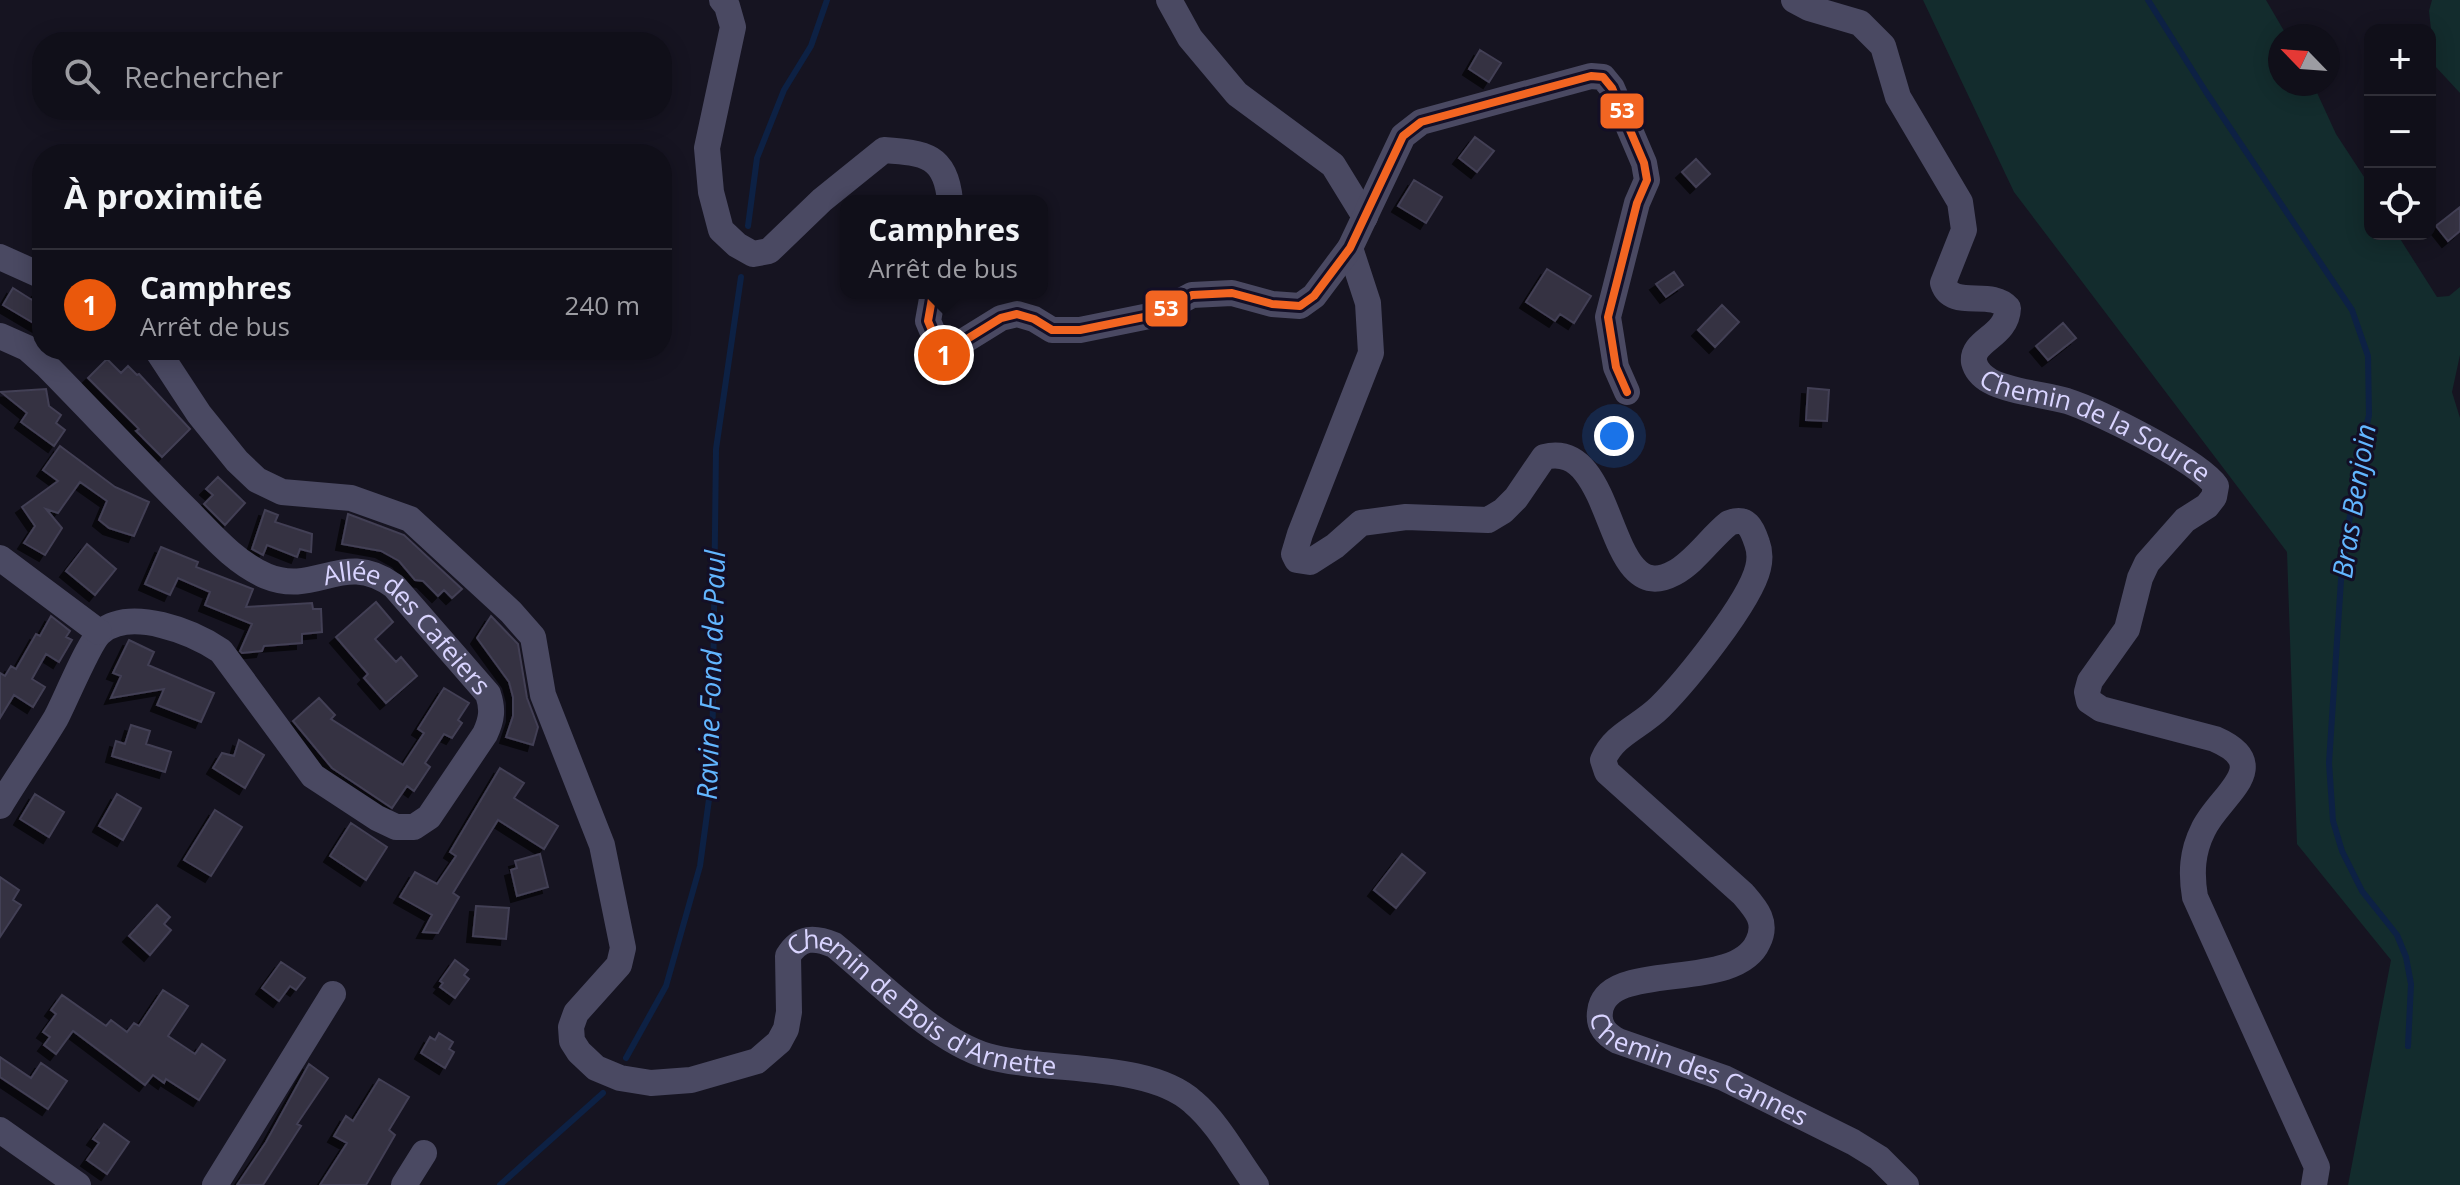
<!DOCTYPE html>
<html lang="fr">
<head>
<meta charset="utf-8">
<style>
  :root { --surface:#100f19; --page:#1e1d26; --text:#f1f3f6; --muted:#9c9ca2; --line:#302f38; --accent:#ea580c }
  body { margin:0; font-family:"Open Sans",sans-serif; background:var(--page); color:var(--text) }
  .controls { position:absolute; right:24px; top:24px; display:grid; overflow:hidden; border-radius:16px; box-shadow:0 4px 20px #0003 }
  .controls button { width:72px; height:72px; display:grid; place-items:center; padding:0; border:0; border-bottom:2px solid var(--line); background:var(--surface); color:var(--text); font:40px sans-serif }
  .compass { position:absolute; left:2268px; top:24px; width:72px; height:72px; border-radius:50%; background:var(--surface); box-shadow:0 4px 20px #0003; rotate:295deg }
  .you { position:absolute; left:1614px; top:436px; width:28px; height:28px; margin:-20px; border:6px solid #fff; border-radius:50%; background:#1a73e8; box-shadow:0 0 0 12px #1a73e833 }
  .badge { display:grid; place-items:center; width:52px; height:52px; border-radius:50%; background:var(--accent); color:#fff; font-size:26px; font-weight:700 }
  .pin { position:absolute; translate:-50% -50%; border:4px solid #fff; box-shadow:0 2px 8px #0006 }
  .popup { position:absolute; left:840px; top:195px; width:208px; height:104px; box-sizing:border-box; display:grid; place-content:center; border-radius:16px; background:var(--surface); filter:drop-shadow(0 2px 6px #0005); font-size:26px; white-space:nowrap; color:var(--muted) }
  .popup b { font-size:30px; color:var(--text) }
  .popup::after { content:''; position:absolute; left:50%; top:100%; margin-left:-16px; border:16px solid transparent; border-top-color:var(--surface) }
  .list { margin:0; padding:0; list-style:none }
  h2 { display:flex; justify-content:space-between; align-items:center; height:104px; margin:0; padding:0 32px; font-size:34px }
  h2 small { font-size:26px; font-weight:400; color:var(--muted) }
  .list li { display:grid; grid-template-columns:52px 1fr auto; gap:24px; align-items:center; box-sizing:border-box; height:112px; padding:0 32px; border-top:2px solid var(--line) }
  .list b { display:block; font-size:30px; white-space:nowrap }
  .list p { margin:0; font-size:26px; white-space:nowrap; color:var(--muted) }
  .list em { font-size:26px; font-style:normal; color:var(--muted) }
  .icon { flex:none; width:44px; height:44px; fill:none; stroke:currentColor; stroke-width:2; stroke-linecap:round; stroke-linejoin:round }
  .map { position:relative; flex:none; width:2460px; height:1185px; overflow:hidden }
  .search { position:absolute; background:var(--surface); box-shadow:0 4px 20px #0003; left:32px; top:32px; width:640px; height:88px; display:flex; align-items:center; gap:20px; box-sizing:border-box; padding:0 28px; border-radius:32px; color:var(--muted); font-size:30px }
  .panel { position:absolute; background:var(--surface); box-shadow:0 4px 20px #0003; left:32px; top:144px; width:640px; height:216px; border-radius:32px }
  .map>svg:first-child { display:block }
  .green { fill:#132c2d }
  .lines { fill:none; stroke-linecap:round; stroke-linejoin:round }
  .stream { stroke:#0d2144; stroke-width:6 }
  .building { fill:#343243; stroke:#433f54; stroke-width:2; filter:url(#shadow) }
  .minor { stroke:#4a4962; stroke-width:26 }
  .bus-1-casing { stroke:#130f26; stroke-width:14 }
  .bus-1 { stroke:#f26522; stroke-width:8 }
  .labels { text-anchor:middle; stroke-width:6; stroke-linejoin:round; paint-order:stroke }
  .street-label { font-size:26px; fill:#d9d4ff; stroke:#130f26 }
  .water-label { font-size:28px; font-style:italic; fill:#62b6ff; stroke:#130f26 }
  .line-badge { stroke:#130f26; stroke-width:3 }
  .badge-label { font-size:22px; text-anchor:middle; font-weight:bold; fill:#fff }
</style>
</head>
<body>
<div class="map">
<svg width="2460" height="1185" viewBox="0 0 2460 1185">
  <defs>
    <filter id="shadow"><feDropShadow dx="-6" dy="6" stdDeviation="0" flood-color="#0009"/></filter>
  </defs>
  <rect width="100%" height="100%" fill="#161421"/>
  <path class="green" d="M 1923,0 L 2266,0 L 2287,36 L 2280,36 L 2280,84 L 2313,84 L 2336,134 L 2370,186 L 2370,234 L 2397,234 L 2437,297 L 2449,296 L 2460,287 L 2460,355 L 2452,392 L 2460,418 L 2460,1185 L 2348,1185 L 2391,960 L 2297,844 L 2287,552 L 2014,192 Z
    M 2432,0 L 2460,0 L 2460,93 L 2435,66 L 2429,11 Z"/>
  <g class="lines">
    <path class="stream" d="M 2148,0 L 2206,92 L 2352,310 L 2368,356 L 2369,415 L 2356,473 L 2341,580 L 2329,763 L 2333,821 L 2342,851 L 2362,891 L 2397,935 L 2406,957 L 2411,984 L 2408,1046
      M 748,226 L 757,158 L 784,90 L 811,46 L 827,0
      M 626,1058 L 666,986 L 700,866 L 712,777 L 716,449 L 741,277
      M 500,1185 L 603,1093"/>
  </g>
  <path class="building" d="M 1480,50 L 1501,63 L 1489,82 L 1469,69 Z
    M 1475,137 L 1494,151 L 1477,172 L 1459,158 Z
    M 1696,159 L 1710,174 L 1696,187 L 1682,172 Z
    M 1414,180 L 1442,197 L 1426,223 L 1398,206 Z
    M 2460,207 L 2460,231 L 2448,241 L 2436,226 Z
    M 1547,269 L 1591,296 L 1574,323 L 1560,314 L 1555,321 L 1526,302 Z
    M 1674,272 L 1683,285 L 1666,297 L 1656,284 Z
    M 13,288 L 32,300 L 38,291 L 42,292 L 42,328 L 3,305 Z
    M 1722,305 L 1739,322 L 1715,347 L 1698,330 Z
    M 2063,323 L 2076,338 L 2048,360 L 2036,346 Z
    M 107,359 L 121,373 L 128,366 L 137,375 L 139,374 L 190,429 L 162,457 L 136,431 L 139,429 L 88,378 Z
    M 1808,388 L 1829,390 L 1827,421 L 1806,420 Z
    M 46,389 L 49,406 L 61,415 L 56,423 L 65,430 L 54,446 L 21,422 L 27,413 L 1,392 Z
    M 60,446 L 115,487 L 149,502 L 134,536 L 109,528 L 99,520 L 107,501 L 80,482 L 58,513 L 46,509 L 62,528 L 45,555 L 24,543 L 35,526 L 22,507 L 58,481 L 43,470 Z
    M 218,477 L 245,503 L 225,525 L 204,504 L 213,495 L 206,489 Z
    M 265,510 L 278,515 L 275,522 L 312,534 L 311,552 L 300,549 L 297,557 L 267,545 L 263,555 L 252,549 Z
    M 348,514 L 404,535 L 462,589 L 452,598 L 444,590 L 438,596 L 423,581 L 415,580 L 399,561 L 381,551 L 342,544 Z
    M 87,544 L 116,569 L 95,595 L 66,571 Z
    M 161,547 L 198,562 L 196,567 L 253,589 L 246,607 L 312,603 L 313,609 L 321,609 L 322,632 L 302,634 L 302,643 L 264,646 L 262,651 L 242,653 L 240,651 L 252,624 L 205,605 L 210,592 L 178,578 L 170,595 L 145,584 Z
    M 376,602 L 393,622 L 375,639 L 396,662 L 401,657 L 417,676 L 386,703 L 364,678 L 368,674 L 336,637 Z
    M 51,616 L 70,631 L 66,637 L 72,640 L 59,662 L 46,654 L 32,679 L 45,687 L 33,707 L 14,695 L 0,718 L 0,673 L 5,676 L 11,666 L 16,669 L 36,634 L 40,636 Z
    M 491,616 L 518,644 L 527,698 L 538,727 L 533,745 L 506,737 L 513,716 L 513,697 L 509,682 L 477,638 Z
    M 129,640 L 154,652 L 148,665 L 214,693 L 201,722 L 157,705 L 164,689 L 111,698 L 121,676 L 113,673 Z
    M 444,688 L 469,703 L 458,720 L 462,723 L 452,738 L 444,734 L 425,763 L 430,767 L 414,791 L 407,786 L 392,808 L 332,768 L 293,721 L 319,698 L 335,715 L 331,719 L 403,765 L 424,733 L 418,729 Z
    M 131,725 L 150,731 L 146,744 L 171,752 L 165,772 L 112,756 L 116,741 L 125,744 Z
    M 239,740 L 264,755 L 245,788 L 213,768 L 222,753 L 234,756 Z
    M 500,768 L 524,783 L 514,798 L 558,826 L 544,849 L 498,820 L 453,893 L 459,897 L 438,933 L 423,932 L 432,915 L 400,897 L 415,872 L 437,884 L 456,856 L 450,852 Z
    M 35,794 L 64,812 L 49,837 L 20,819 Z
    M 117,794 L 141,808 L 123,840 L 99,826 Z
    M 215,810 L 242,827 L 211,876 L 184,860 Z
    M 351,823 L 387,847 L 366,880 L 330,856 Z
    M 540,854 L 548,887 L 517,896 L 511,870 L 517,868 L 515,861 Z
    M 1402,854 L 1425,873 L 1396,908 L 1374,890 Z
    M 0,877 L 19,890 L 13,900 L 21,905 L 0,937 Z
    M 157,905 L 170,917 L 164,924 L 171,930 L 150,955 L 129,936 Z
    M 476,906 L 509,908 L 506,939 L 473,936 Z
    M 455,960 L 468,970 L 464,975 L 469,979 L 455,998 L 440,987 L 443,983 L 440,981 Z
    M 281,962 L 305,978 L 296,990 L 290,986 L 279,1001 L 262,988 Z
    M 163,990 L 188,1006 L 168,1036 L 195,1054 L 202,1044 L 225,1060 L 199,1100 L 166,1079 L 164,1083 L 153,1075 L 145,1085 L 73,1031 L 56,1054 L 44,1045 L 50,1037 L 43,1032 L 56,1014 L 51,1010 L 62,995 L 106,1026 L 111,1020 L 127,1032 L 134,1023 L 139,1026 Z
    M 439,1033 L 453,1042 L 449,1049 L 454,1052 L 445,1068 L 421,1053 L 430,1037 L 435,1040 Z
    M 0,1057 L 31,1078 L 41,1063 L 67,1081 L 48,1109 L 0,1077 Z
    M 309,1064 L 328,1078 L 297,1124 L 301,1126 L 263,1185 L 237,1185 L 266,1142 Z
    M 379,1079 L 409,1097 L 389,1130 L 395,1135 L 366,1185 L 320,1185 L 347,1143 L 334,1136 L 346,1116 L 353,1121 Z
    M 104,1124 L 129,1142 L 107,1174 L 87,1160 L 99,1143 L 93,1139 Z"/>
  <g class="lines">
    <g class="minor">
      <path d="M 722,0 L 727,6 L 733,27 L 707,148 L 711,192 L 721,230 L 737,245 L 753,254 L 769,251 L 822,200 L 884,150 C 925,153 946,155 950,201"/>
      <path d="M 1169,0 L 1190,38 L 1237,94 L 1333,165 L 1365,217"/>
      <path id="s1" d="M 1794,0 L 1809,8 L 1860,23 L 1883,46 L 1898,97 L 1960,202 L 1964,230 L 1943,283 C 1952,311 1991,288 2008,308 C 2007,337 1971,340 1974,362 C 1976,370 1983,377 1990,381 C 2007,391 2046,395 2067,401 C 2098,411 2199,461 2216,486 L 2214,497 L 2207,506 L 2185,520 L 2147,563 L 2140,578 L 2127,629 L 2090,681 L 2087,692 L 2089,701 L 2101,709 L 2215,739 C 2277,766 2218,796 2203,830 C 2192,852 2191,873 2195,897 L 2317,1167 L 2314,1185"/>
      <path id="s2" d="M 1350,248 L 1368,303 L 1371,353 L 1300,534 L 1294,554 L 1297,560 L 1310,562 L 1335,546 L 1361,523 L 1406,517 L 1488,520 L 1503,511 L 1516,498 L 1544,457 C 1619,438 1603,611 1674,573 C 1695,562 1710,538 1729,523 C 1747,516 1752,528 1757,543 C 1760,551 1760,560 1758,568 C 1750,602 1686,681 1660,707 C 1640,727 1614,734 1603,760 L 1607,772 L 1743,894 C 1756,909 1768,922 1758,942 C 1735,994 1605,958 1600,1012 C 1598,1027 1607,1035 1618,1041 L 1724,1078 L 1853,1142 L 1879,1158 L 1906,1185"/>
      <path d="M 0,257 L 42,276"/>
      <path d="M 933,293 L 928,321 L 936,340 L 959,344 L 1001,318 L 1017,314 L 1034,319 L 1052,330 L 1080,330 L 1154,315 L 1192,295 L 1232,293 L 1272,304 L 1300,306 L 1314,296 L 1350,248 L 1403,136 L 1421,122 L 1591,76 L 1603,77 L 1612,88 L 1644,163 L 1647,180 L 1637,203 L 1608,317 L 1616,367 L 1627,392"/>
      <path id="s3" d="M 0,336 L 27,348 L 46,365 C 93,413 139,462 187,510 C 211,534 234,562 266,576 C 317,597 343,549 394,586 L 488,694 C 493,709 492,719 485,734 L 429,817 L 414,827 L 396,827 L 377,818 L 313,776 L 221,651 C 193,632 131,607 101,632 C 90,640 65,701 56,718 C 38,748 18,776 0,806"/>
      <path id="s4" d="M 157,350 L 199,414 L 237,461 L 257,480 L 282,492 L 351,498 L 410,519 L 511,612 L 533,637 L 543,695 L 602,845 L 623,948 L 619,965 L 576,1013 L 571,1027 L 572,1041 L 579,1052 L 596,1068 L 620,1078 L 651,1083 L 691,1080 L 757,1061 L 779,1042 L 786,1029 L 789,1012 L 788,956 C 800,936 815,937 834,945 C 877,980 934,1040 987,1056 C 1047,1073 1148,1061 1193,1102 C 1219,1124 1236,1158 1256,1185"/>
      <path d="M 0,558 L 99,632"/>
      <path d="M 0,1130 L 78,1185"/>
      <path d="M 215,1185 L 333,994"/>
      <path d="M 404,1185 L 424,1153"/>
    </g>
    <g class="bus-1-casing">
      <path id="bus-1" d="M 933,293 L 928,321 L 936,340 L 959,344 L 1001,318 L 1017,314 L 1034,319 L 1052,330 L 1080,330 L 1154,315 L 1192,295 L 1232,293 L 1272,304 L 1300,306 L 1314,296 L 1350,248 L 1403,136 L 1421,122 L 1591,76 L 1603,77 L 1612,88 L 1644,163 L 1647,180 L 1637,203 L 1608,317 L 1616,367 L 1627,392"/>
    </g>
    <use href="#bus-1" class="bus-1"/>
  </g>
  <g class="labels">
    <g class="street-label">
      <text dy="9" stroke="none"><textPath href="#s1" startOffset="644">Chemin de la Source</textPath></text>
      <text dy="9" stroke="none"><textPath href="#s3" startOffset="526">Allée des Cafeiers</textPath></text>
      <text dy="9" stroke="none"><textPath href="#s4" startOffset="1410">Chemin de Bois d'Arnette</textPath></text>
      <text dy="9" stroke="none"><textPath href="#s2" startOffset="1764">Chemin des Cannes</textPath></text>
    </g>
    <g class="water-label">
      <text transform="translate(2354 501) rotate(-81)" y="10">Bras Benjoin</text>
      <text transform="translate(711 675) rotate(-88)" y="10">Ravine Fond de Paul</text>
    </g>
  </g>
  <g class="line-badge">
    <rect x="1599" y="92" width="46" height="38" rx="8" fill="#f26522"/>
    <rect x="1144" y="289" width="45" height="39" rx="8" fill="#f26522"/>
  </g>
  <g class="badge-label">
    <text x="1622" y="118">53</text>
    <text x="1166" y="316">53</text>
  </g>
</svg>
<div class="controls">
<button>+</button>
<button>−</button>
<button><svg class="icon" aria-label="locate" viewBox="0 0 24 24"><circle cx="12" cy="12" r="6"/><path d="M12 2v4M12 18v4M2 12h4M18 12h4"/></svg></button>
</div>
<svg class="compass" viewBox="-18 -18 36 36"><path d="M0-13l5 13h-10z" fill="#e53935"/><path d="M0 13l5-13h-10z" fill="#9c9ca2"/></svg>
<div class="you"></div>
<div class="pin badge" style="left:944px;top:355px">1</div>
<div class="popup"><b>Camphres</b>Arrêt de bus</div>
<div class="search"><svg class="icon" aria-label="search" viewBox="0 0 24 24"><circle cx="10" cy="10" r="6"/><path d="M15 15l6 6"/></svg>Rechercher</div>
<section class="panel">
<h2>À proximité<small></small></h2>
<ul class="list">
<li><span class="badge">1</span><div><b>Camphres</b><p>Arrêt de bus</p></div><em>240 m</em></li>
</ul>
</section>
</div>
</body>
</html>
